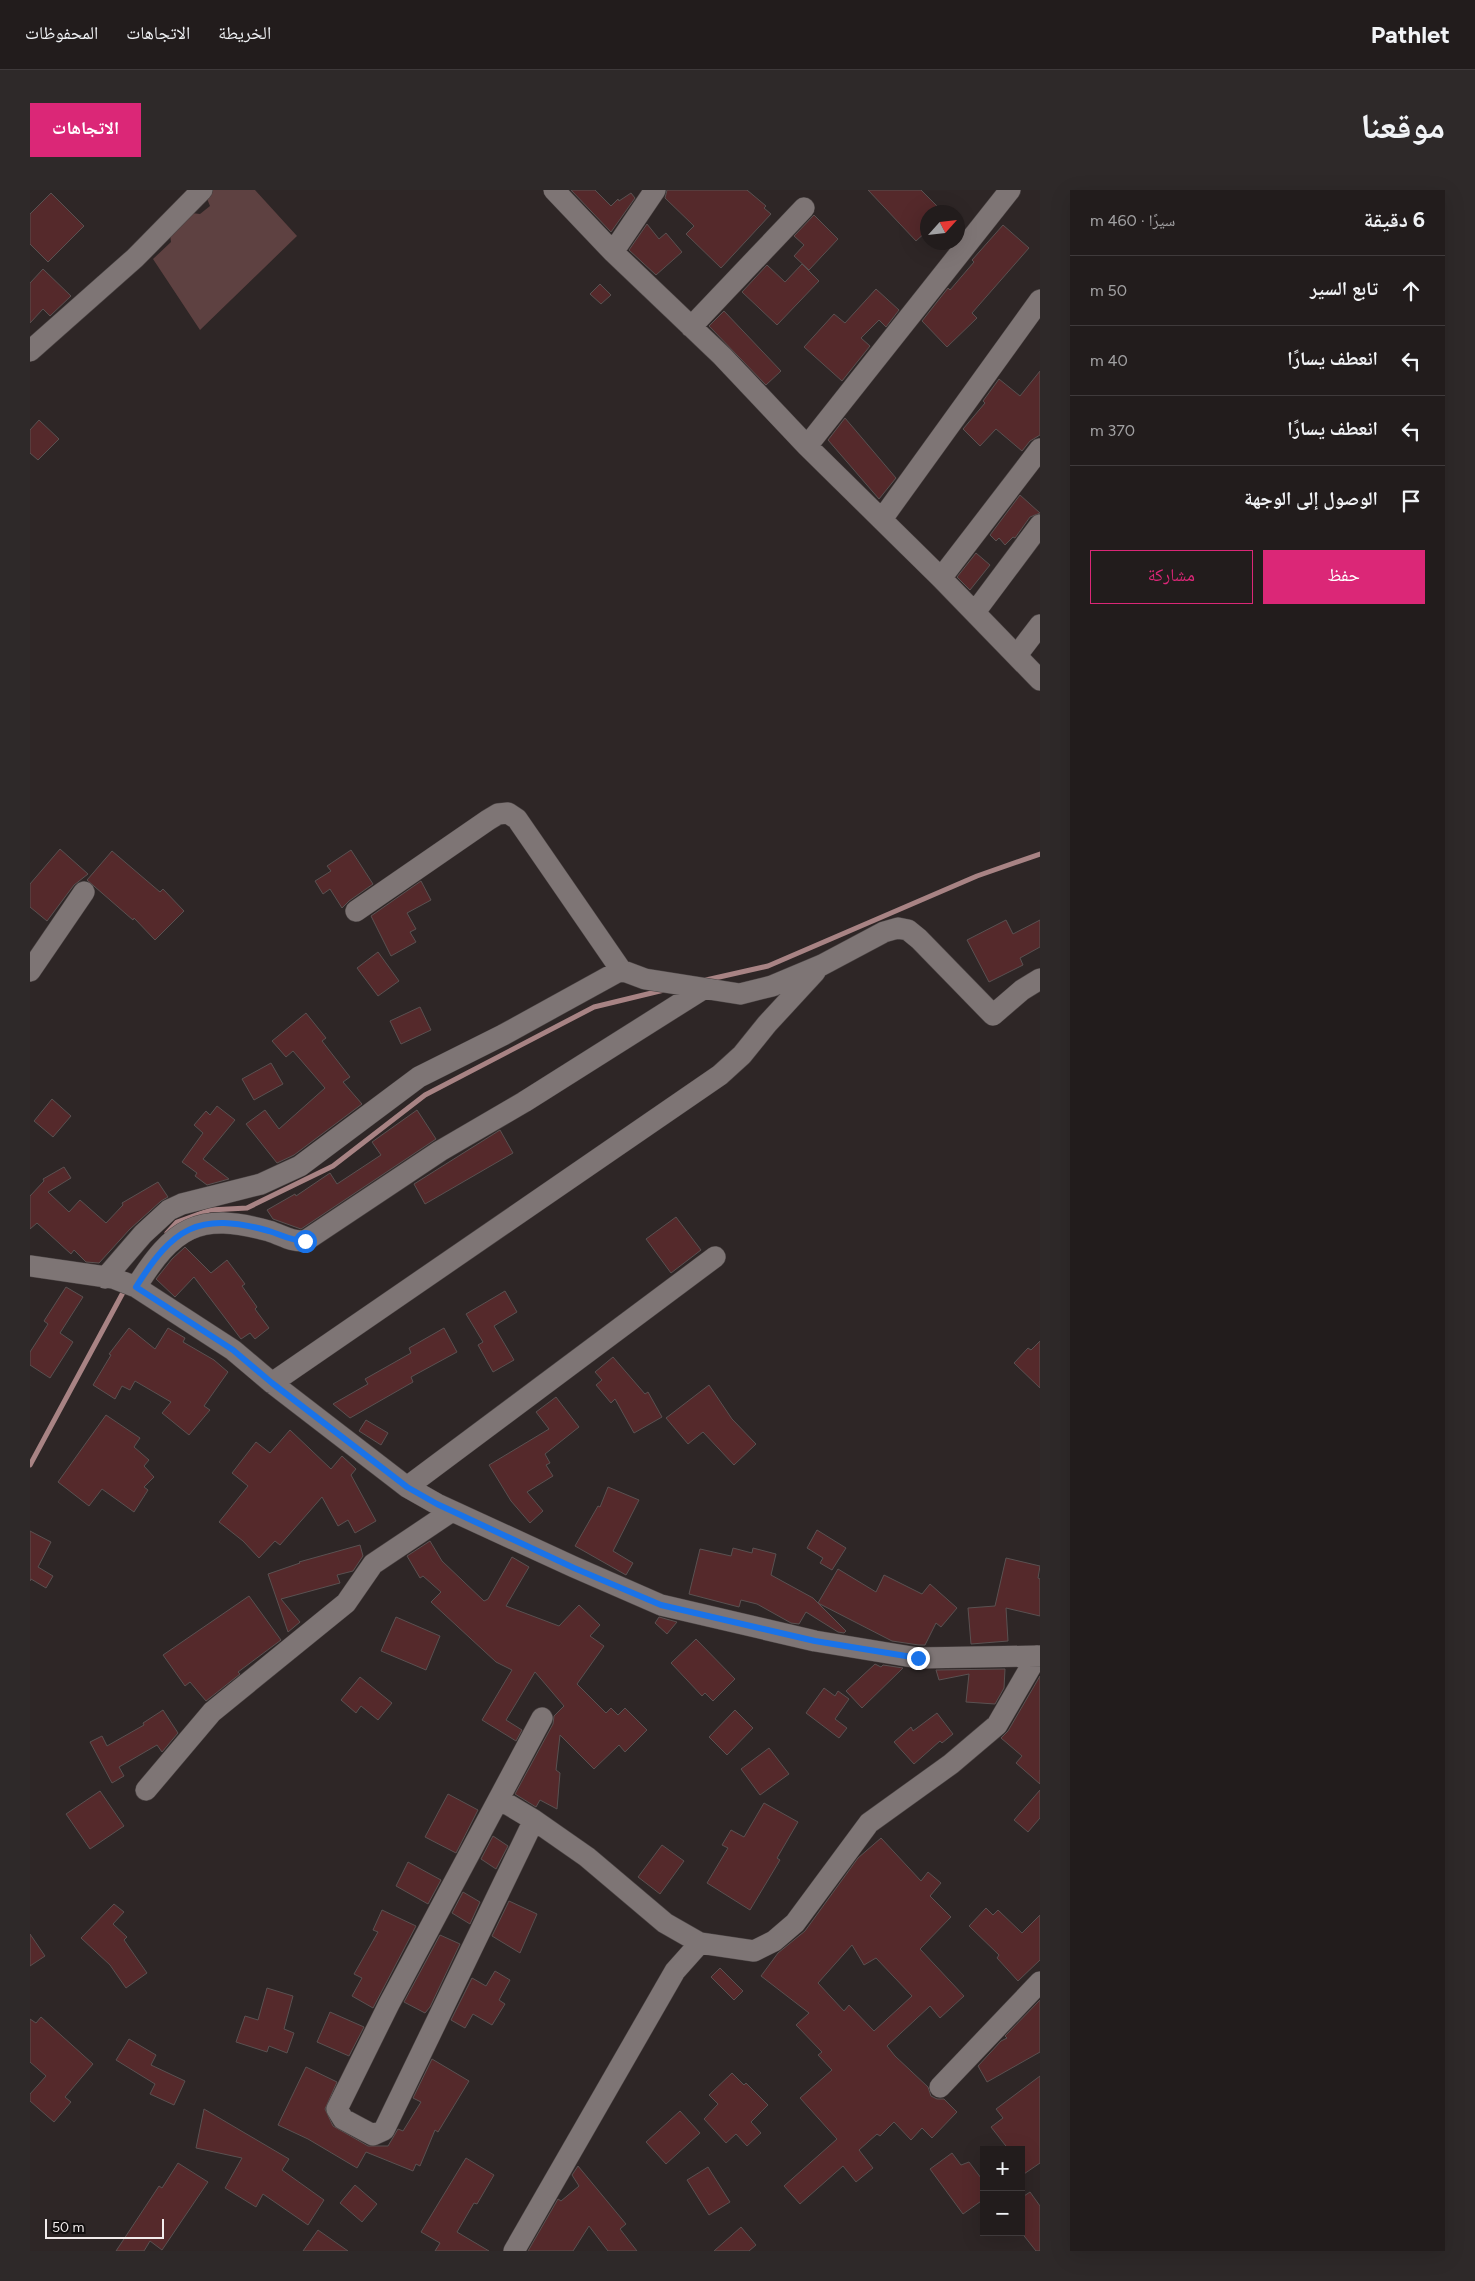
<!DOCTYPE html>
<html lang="ar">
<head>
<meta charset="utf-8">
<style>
  :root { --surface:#221c1c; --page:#2e2929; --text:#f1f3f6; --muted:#a2a1a3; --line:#3f3a3b; --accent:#db2777 }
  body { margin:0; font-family:Figtree,"Noto Naskh Arabic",sans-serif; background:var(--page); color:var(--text); direction:rtl }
  .controls { position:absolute; right:15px; bottom:15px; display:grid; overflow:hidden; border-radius:0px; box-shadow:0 5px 20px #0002 }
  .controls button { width:45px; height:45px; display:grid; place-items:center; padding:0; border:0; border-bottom:1px solid var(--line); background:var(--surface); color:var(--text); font:25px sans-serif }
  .compass { position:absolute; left:890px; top:15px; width:45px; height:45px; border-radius:50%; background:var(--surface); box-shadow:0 5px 20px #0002; rotate:63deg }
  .scale { position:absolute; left:15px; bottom:12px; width:119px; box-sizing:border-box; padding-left:5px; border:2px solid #f2ecec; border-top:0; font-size:14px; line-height:18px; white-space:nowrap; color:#f2ecec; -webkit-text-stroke:4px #131010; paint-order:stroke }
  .stop { position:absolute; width:15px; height:15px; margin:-11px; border:4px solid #1a73e8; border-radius:50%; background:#fff }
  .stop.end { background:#1a73e8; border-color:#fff; box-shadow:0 1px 5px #0008 }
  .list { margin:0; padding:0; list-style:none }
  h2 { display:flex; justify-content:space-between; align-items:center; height:65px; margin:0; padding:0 20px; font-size:21px }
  h2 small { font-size:16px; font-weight:400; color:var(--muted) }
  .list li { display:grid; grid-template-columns:32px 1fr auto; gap:15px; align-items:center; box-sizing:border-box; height:70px; padding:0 20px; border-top:1px solid var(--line) }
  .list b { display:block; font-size:19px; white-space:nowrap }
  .list em { font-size:16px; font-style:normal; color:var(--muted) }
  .actions { display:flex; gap:10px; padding:15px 20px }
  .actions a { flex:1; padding:11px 0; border:1px solid var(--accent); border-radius:0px; text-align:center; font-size:18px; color:var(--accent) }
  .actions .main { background:var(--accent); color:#fff }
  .icon { flex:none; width:28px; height:28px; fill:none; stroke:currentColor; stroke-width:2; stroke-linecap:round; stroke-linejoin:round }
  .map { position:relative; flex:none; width:1010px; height:2061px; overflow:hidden; direction:ltr; border-radius:0px }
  header { display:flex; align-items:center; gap:30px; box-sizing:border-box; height:70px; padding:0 25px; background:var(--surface); border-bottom:1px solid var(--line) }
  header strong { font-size:24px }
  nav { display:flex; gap:28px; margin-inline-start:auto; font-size:18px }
  .intro { display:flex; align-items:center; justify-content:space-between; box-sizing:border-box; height:120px; padding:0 30px }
  h1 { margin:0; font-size:35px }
  .button { padding:12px 22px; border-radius:0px; background:var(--accent); color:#fff; font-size:18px; font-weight:700 }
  main { display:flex; gap:30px; padding:0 30px }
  aside { flex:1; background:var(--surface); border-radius:0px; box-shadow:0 5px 20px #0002 }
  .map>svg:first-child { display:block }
  .green { fill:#5e4141 }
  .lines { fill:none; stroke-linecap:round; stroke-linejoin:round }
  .stream { stroke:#a88384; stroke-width:5 }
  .building { fill:#55292b; stroke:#5a5151; fill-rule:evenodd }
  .minor-casing { stroke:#4b4444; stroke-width:22 }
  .minor { stroke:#7e7575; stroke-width:21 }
  .route { stroke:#1a73e8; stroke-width:6 }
</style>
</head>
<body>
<header>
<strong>Pathlet</strong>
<nav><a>الخريطة</a><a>الاتجاهات</a><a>المحفوظات</a></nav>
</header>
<div class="intro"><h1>موقعنا</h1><a class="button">الاتجاهات</a></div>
<main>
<aside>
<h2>6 دقيقة<small>سيرًا · 460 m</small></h2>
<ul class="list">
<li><svg class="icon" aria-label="ahead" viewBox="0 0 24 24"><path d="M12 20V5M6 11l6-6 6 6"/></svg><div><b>تابع السير</b></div><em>50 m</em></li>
<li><svg class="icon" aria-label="left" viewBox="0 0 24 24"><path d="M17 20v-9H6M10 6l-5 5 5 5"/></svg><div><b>انعطف يسارًا</b></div><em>40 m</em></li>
<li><svg class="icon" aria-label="left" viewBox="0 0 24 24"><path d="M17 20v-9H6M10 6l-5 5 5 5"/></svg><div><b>انعطف يسارًا</b></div><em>370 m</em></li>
<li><svg class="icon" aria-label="arrive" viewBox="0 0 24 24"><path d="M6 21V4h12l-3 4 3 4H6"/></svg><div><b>الوصول إلى الوجهة</b></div></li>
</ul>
<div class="actions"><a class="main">حفظ</a><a>مشاركة</a></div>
</aside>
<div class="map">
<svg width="1010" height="2061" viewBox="0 0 1010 2061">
  <rect width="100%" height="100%" fill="#2e2626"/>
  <path class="green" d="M 181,0 L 225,0 L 267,46 L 170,140 L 123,69 L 141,52 L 140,44 L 161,23 L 170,24 L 180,16 L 176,6 Z"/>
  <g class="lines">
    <path class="stream" d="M 676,790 L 738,776 L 947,686 L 1010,664
      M 137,1043 L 147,1032 L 180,1020 L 217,1018 L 303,976 L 395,905 L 564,817 L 634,800
      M 0,1275 L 96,1097"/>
  </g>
  <path class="building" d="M 541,0 L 565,0 L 581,16 L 588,9 L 589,11 L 601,3 L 605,8 L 581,42 Z
    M 637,0 L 717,0 L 736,16 L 734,18 L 741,24 L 691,78 L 656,44 L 664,36 L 635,8 Z
    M 838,0 L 891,0 L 913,22 L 898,22 L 898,40 L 886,51 Z
    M 21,3 L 54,36 L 18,72 L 0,54 L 0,24 Z
    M 784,25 L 808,49 L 779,80 L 764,66 L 774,55 L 764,46 Z
    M 617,34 L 629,49 L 636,43 L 652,62 L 626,85 L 599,60 Z
    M 973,35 L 999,58 L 942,123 L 947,128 L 917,157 L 892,131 L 918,98 L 920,100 L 944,72 L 942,70 Z
    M 772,74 L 789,91 L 747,135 L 712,102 L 737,75 L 755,92 Z
    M 13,79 L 41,106 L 20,126 L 13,119 L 0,133 L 0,93 Z
    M 570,94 L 581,105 L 571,114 L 560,104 Z
    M 846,99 L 869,120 L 856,137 L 849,130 L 831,148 L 840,156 L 812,191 L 774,157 L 804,124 L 815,133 Z
    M 694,121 L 751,181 L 736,195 L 679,136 Z
    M 1010,181 L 1010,245 L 1000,251 L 992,261 L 966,239 L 950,256 L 933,239 L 955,213 L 953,211 L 969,189 L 990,206 Z
    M 815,228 L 866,288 L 849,309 L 798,250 Z
    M 9,230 L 29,249 L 8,270 L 0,263 L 0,240 Z
    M 990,305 L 1010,323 L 1000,327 L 985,348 L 983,347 L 975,355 L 969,348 L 966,351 L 960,345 Z
    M 946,363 L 960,375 L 940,400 L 927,387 Z
    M 30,659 L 58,684 L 44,695 L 17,731 L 0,717 L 0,694 Z
    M 321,660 L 343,694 L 319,711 L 312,718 L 300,699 L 293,704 L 285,691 L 301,681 L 297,676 Z
    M 82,661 L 130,702 L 133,699 L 154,721 L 125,750 L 104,728 L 103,730 L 57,690 Z
    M 391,691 L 401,710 L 377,723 L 386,739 L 380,742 L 386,752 L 361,766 L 341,726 Z
    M 976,730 L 983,744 L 1010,730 L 1010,757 L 990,768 L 993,775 L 959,792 L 937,750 Z
    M 348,762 L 369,791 L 348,806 L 327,778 Z
    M 390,817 L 401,840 L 371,854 L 360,831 Z
    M 276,823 L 296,848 L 292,851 L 320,887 L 313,892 L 332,914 L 264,965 L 247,973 L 216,934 L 235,920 L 249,939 L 295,898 L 263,861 L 256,867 L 242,851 Z
    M 241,873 L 253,894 L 224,910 L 212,889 Z
    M 22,909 L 41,926 L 23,947 L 4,931 Z
    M 187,916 L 205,930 L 173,969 L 199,989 L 177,995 L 165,986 L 167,983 L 152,972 L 173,943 L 164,935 L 176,921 L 180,925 Z
    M 387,920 L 406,949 L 271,1039 L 243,1029 L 237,1020 L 265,1004 L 266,1006 L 300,983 L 307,994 L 351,965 L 342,952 Z
    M 470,940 L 483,963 L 395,1014 L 384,994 Z
    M 34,977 L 41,988 L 18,1002 L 39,1022 L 50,1010 L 76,1033 L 93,1015 L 92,1013 L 128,992 L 138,1007 L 131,1011 L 100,1039 L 69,1073 L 56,1072 L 44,1060 L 41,1064 L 7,1033 L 0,1039 L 0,1006 L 14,991 L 13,989 Z
    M 646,1027 L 671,1060 L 641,1083 L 616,1049 Z
    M 155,1057 L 181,1083 L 197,1070 L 215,1094 L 212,1096 L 227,1117 L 225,1119 L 239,1138 L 225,1149 L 220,1143 L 211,1149 L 164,1087 L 145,1107 L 126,1089 L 142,1069 Z
    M 36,1097 L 53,1107 L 30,1143 L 43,1152 L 20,1188 L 0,1175 L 0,1162 L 18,1134 L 14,1131 Z
    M 475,1101 L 487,1122 L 464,1136 L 484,1170 L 463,1182 L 448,1155 L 453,1152 L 436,1124 Z
    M 99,1138 L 125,1159 L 138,1138 L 155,1148 L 153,1152 L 184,1170 L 198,1182 L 174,1216 L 180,1220 L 159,1245 L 132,1223 L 141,1212 L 105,1191 L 100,1200 L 92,1196 L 85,1209 L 63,1195 L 81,1165 L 79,1164 Z
    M 414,1138 L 427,1162 L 381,1187 L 383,1192 L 320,1228 L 303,1214 L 338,1194 L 335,1189 L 381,1163 L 379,1158 Z
    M 1010,1151 L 1010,1198 L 984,1173 L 998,1158 L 1001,1160 Z
    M 583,1167 L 615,1204 L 618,1202 L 632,1227 L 604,1243 L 585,1209 L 581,1213 L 566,1195 L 572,1190 L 565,1182 Z
    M 679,1195 L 702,1229 L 726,1254 L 704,1275 L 673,1242 L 658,1254 L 636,1228 Z
    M 526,1207 L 549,1237 L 515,1264 L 520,1273 L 516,1275 L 523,1286 L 497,1302 L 513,1321 L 500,1333 L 481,1311 L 459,1275 L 519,1239 L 506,1222 Z
    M 76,1225 L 110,1248 L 104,1257 L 119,1270 L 114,1276 L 124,1287 L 114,1297 L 118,1300 L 104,1322 L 72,1299 L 59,1316 L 28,1292 Z
    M 336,1230 L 358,1243 L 351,1255 L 329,1241 Z
    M 260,1240 L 301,1279 L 312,1266 L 326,1279 L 321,1285 L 346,1331 L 325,1343 L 318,1330 L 308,1336 L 292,1307 L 250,1355 L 245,1351 L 229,1368 L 213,1351 L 189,1332 L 218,1296 L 202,1283 L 226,1252 L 240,1263 Z
    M 578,1297 L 609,1310 L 583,1361 L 603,1373 L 596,1385 L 545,1356 L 568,1316 L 570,1317 Z
    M 787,1340 L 816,1358 L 802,1380 L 790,1373 L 793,1368 L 777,1358 Z
    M 0,1341 L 21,1352 L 8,1377 L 23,1386 L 16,1398 L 1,1389 L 0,1391 Z
    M 400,1351 L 412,1371 L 454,1411 L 458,1409 L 482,1367 L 499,1377 L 476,1416 L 529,1436 L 549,1415 L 570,1435 L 560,1446 L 574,1456 L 547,1494 L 576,1523 L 581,1518 L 588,1525 L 595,1518 L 617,1540 L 595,1562 L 589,1555 L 564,1579 L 530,1545 L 526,1580 L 530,1583 L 527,1619 L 510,1610 L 506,1617 L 485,1604 L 523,1534 L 524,1526 L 534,1516 L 505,1482 L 476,1530 L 492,1540 L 486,1551 L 452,1530 L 482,1480 L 466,1472 L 401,1412 L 411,1402 L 393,1386 L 390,1388 L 377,1366 Z
    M 330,1355 L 333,1366 L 323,1381 L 307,1385 L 310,1393 L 251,1409 L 270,1432 L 258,1442 L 238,1384 L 270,1373 L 269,1372 Z
    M 703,1358 L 722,1363 L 723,1358 L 746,1364 L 741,1385 L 783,1408 L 788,1413 L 808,1379 L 846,1402 L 854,1385 L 892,1404 L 900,1394 L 927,1418 L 911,1437 L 906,1433 L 895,1455 L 889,1455 L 862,1451 L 788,1413 L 816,1441 L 814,1443 L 808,1442 L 776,1422 L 769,1434 L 761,1433 L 727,1414 L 711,1410 L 709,1417 L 659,1404 L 670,1359 L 701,1366 Z
    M 976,1368 L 1010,1376 L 1008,1388 L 1010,1389 L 1010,1426 L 976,1418 L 978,1451 L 941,1454 L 938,1418 L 965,1416 Z
    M 219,1406 L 251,1450 L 208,1482 L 210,1484 L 176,1511 L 160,1492 L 155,1496 L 133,1465 Z
    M 366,1427 L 410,1446 L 396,1480 L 351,1461 Z
    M 629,1427 L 647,1432 L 637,1444 L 625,1433 Z
    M 666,1449 L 705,1489 L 683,1511 L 675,1503 L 672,1506 L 641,1473 Z
    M 845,1474 L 851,1477 L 853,1475 L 873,1478 L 832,1518 L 816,1501 Z
    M 975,1479 L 974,1498 L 965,1514 L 936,1512 L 939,1484 L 909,1490 L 906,1480 Z
    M 1010,1486 L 1010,1594 L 986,1573 L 992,1566 L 971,1548 L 978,1541 Z
    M 330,1487 L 362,1513 L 348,1530 L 331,1516 L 326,1523 L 311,1510 Z
    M 794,1498 L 805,1506 L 808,1501 L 819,1509 L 805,1529 L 817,1538 L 809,1548 L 776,1523 Z
    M 133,1520 L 148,1543 L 132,1562 L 127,1555 L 89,1577 L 94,1586 L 82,1593 L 60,1552 L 72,1546 L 77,1556 L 114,1535 L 113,1533 Z
    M 705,1520 L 723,1538 L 697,1565 L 679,1547 Z
    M 907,1523 L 923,1544 L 912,1553 L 910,1551 L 884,1574 L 864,1552 L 881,1537 L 883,1541 Z
    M 739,1558 L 759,1584 L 730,1605 L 711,1579 Z
    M 1010,1600 L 1010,1628 L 998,1642 L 984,1630 Z
    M 70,1601 L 94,1636 L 60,1659 L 36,1624 Z
    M 418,1604 L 448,1620 L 426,1663 L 395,1647 Z
    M 734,1613 L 768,1632 L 747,1668 L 750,1670 L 720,1720 L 677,1693 L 698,1658 L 692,1655 L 701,1640 L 714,1647 Z
    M 463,1646 L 478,1656 L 466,1679 L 451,1669 Z
    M 851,1648 L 891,1691 L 898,1682 L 911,1693 L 900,1706 L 921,1727 L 890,1759 L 934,1806 L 910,1828 L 900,1816 L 857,1856 L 865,1866 L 898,1897 L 901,1906 L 907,1909 L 914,1909 L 927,1922 L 902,1948 L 892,1938 L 881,1950 L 864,1932 L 850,1946 L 847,1944 L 829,1960 L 843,1978 L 826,1992 L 813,1976 L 770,2014 L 754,1996 L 807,1949 L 770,1908 L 802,1880 L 788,1865 L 792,1862 L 766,1835 L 779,1823 L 731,1786 L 748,1763 L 775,1741 L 828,1668 ZM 822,1755 L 834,1775 L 846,1768 L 882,1806 L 844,1841 L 819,1815 L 814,1821 L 788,1793 Z
    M 632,1655 L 654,1671 L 630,1704 L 608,1687 Z
    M 378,1672 L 411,1690 L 398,1714 L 366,1696 Z
    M 433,1702 L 450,1712 L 440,1734 L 422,1723 Z
    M 479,1711 L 507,1724 L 490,1763 L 462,1746 Z
    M 84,1714 L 94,1722 L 83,1734 L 97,1747 L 94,1750 L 117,1783 L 96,1798 L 80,1775 L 51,1748 Z
    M 956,1718 L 963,1725 L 968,1720 L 992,1743 L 1010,1725 L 1010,1770 L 988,1791 L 967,1768 L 969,1765 L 939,1736 Z
    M 352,1720 L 386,1736 L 343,1818 L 322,1806 L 332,1788 L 324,1784 L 348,1742 L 343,1740 Z
    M 0,1744 L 15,1766 L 0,1776 Z
    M 410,1745 L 430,1754 L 400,1817 L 395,1823 L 374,1812 Z
    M 690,1778 L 713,1801 L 704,1810 L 681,1787 Z
    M 465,1781 L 480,1790 L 469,1810 L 475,1814 L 462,1835 L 443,1824 L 435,1838 L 421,1830 L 442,1788 L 456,1796 Z
    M 237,1798 L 263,1806 L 254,1839 L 264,1843 L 257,1863 L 239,1856 L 237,1862 L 206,1852 L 215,1826 L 228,1830 Z
    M 1010,1810 L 1010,1862 L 957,1892 L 948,1876 L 971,1851 L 977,1848 L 975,1846 Z
    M 300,1822 L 334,1837 L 319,1866 L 287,1852 Z
    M 11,1827 L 63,1874 L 35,1907 L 41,1912 L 24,1932 L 0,1911 L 0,1904 L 16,1886 L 0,1872 L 0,1829 L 6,1833 Z
    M 99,1849 L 126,1865 L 121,1875 L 155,1891 L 144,1915 L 120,1904 L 125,1894 L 86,1870 Z
    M 402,1869 L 439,1891 L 408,1942 L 405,1940 L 390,1976 L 386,1974 L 383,1981 L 336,1962 L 327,1978 L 278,1949 L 248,1935 L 276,1877 L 307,1892 L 295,1919 L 303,1936 L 338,1956 L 358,1956 L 368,1939 L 373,1941 L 391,1912 L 383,1908 Z
    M 702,1883 L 714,1895 L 716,1893 L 738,1915 L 721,1932 L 731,1943 L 717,1956 L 706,1944 L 696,1953 L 674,1929 L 688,1914 L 679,1905 Z
    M 1010,1886 L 1010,1973 L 991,1986 L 991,1960 L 979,1960 L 961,1937 L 973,1928 L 966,1919 Z
    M 174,1919 L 259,1969 L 252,1980 L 294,2010 L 278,2035 L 233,2004 L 226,2017 L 195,1998 L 212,1968 L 166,1958 Z
    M 650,1921 L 670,1943 L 636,1974 L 616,1952 Z
    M 922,1963 L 931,1975 L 939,1972 L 954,1992 L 954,2009 L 933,2024 L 900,1979 Z
    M 436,1968 L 464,1985 L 447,2014 L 444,2013 L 427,2042 L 459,2061 L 405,2061 L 410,2053 L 391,2042 Z
    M 148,1973 L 178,1992 L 132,2060 L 120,2051 L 114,2061 L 86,2061 L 129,1996 L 132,1998 Z
    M 548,1976 L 596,2034 L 590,2039 L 607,2061 L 578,2061 L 559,2036 L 543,2061 L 498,2061 L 528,2009 L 531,2011 L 549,1996 L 542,1985 Z
    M 678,1977 L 700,2012 L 679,2025 L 657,1990 Z
    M 325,1995 L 347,2014 L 332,2032 L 310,2013 Z
    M 1000,2002 L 1010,2016 L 1010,2061 L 1006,2061 L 991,2042 L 991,2008 Z
    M 711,2037 L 726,2055 L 719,2061 L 684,2061 Z
    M 288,2040 L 318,2061 L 273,2061 Z"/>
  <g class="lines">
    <g class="minor-casing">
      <path id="minor" d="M 524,0 L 583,62 L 692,166 L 777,256 L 911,388 L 1010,490
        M 583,62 L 625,0
        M 661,137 L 774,18
        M 0,161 L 105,68 L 172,0
        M 777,256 L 980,0
        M 852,329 L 1010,110
        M 911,388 L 1010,259
        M 945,422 L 1010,335
        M 987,465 L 1010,435
        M 326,721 L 458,630 L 468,624 L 478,623 L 487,629 L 591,780
        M 0,781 L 54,702
        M 0,1076 L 83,1088 L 106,1097 L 203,1160 L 242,1193 L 377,1297 L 407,1314 L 544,1377 L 631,1415 L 785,1451 L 888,1468 L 1010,1466
        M 75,1088 L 113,1044 L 139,1020 L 152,1014 L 231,994 L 270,976 L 389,887 L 473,845 L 591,780 L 615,789 L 710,804 L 742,796 L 792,775 L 854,742 L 868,738 L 878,740 L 889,749 L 963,825 L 992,800 L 1010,789
        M 106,1097 C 143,1038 168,1021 239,1041 C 252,1045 261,1052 275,1051 L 410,961 L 494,912 L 673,799
        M 242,1193 L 690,885 L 712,865 L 737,834 L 785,782
        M 377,1297 L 685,1067
        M 116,1600 L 182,1522 L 316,1413 L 343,1374 L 422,1321
        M 469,1609 L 504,1630 L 557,1667 L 635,1733 L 670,1753
        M 504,1630 L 354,1940 L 343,1945 L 313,1929 L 307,1919 L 359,1814 L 512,1528
        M 910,1897 L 1010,1792
        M 484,2061 L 645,1781 L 670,1753 L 724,1761 L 744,1751 L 765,1733 L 839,1633 L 921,1574 L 967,1535 L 1007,1466"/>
    </g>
    <use href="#minor" class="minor"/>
  </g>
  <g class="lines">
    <path class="route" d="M 275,1051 C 261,1051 252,1045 239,1041 C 168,1021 143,1038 106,1097 L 203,1160 L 242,1193 L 377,1297 L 407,1314 L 544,1378 L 631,1415 L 785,1451 L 888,1468"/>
  </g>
</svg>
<div class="controls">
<button>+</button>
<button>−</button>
</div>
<svg class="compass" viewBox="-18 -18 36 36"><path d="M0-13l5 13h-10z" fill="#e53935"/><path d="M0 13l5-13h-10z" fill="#a2a1a3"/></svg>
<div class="scale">50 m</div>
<div class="stop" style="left:275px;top:1051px"></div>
<div class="stop end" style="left:888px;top:1468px"></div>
</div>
</main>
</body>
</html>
